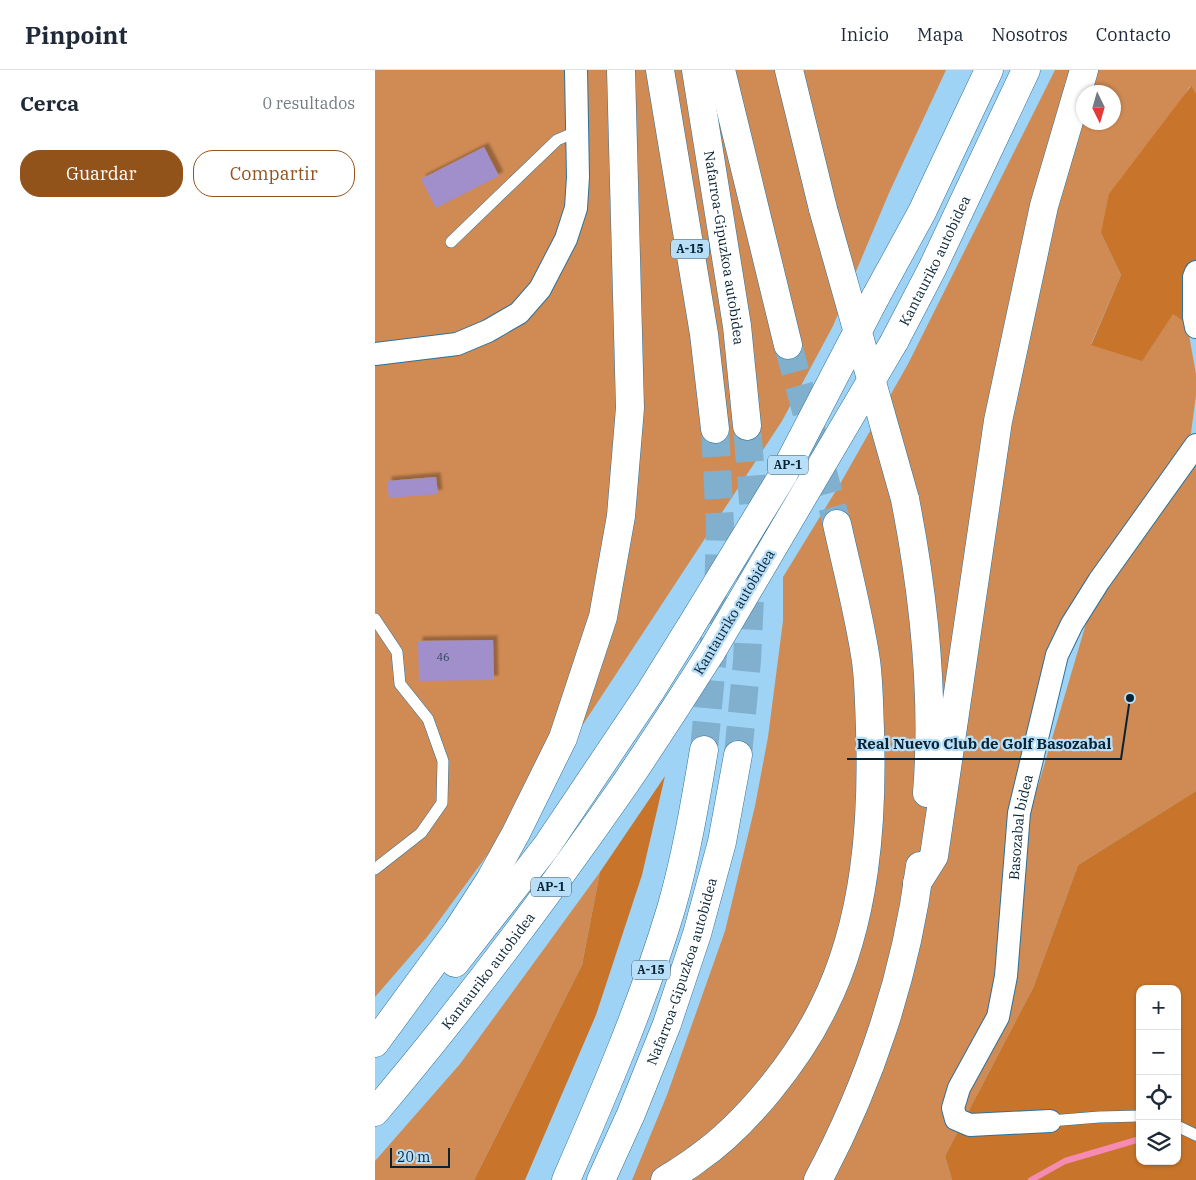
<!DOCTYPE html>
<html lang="es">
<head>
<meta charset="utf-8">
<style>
  :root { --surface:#fff; --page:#f2f2f3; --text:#1f2937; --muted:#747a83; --line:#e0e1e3; --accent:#92531b }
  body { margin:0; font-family:"IBM Plex Serif",serif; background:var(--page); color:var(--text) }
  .controls { position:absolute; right:15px; bottom:15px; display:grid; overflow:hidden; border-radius:10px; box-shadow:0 1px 4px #0004 }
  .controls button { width:45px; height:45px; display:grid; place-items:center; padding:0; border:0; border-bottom:1px solid var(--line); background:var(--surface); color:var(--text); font:25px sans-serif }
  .compass { position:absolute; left:701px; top:15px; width:45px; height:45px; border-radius:50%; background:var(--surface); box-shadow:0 1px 4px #0004; rotate:175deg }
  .scale { position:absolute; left:15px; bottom:12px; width:60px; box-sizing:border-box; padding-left:5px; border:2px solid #082434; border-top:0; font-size:14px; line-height:18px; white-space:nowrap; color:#082434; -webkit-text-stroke:4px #b8def8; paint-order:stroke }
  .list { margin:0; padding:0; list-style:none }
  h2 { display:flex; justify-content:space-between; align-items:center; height:65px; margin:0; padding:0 20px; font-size:21px }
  h2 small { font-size:16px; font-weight:400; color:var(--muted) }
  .actions { display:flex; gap:10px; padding:15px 20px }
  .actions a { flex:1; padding:11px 0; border:1px solid var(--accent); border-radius:20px; text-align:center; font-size:18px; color:var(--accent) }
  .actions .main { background:var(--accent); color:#fff }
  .icon { flex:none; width:28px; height:28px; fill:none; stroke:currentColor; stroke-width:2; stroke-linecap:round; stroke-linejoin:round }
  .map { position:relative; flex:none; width:821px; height:1110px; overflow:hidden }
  header { display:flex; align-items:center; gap:30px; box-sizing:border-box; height:70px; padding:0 25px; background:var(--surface); border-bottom:1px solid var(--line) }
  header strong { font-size:24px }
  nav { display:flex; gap:28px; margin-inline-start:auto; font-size:18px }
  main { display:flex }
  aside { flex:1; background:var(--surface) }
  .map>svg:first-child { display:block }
  .green { fill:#d08a53; fill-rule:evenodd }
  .forest { fill:#c8752b; fill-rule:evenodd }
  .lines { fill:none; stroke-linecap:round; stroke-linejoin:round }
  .stream { stroke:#f58bb2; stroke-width:6 }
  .building { fill:#a18fcc; filter:url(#shadow) }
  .motorway-tunnel { stroke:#81b0ce; stroke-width:28; stroke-dasharray:28 14; stroke-linecap:butt }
  .service-casing { stroke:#2f7198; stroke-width:12 }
  .minor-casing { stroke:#2f7198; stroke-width:24 }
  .motorway-casing { stroke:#2f7198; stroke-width:29 }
  .service { stroke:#fff; stroke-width:11 }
  .minor { stroke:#fff; stroke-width:22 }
  .motorway { stroke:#fff; stroke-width:28 }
  .motorway-bridge-casing { stroke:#2f7198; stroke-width:29; stroke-linecap:butt }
  .motorway-bridge { stroke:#fff; stroke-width:28 }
  .labels { text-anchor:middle; stroke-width:4.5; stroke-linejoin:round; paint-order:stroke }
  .number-label { font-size:11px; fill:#2e3f5a }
  .shield { fill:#b8def8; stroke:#3d5c6f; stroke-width:1 }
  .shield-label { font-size:12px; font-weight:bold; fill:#082434 }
  .street-label { font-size:14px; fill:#082434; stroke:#b8def8 }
  .leader { fill:none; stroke:#082434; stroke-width:2 }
  .callout-dot { fill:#082434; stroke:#b8def8; stroke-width:2 }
  .callout-label { font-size:15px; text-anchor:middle; font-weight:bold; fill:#082434; stroke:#b8def8; stroke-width:4.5; stroke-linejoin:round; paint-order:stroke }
</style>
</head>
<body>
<header>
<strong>Pinpoint</strong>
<nav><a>Inicio</a><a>Mapa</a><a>Nosotros</a><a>Contacto</a></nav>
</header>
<main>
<aside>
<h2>Cerca<small>0 resultados</small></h2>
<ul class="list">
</ul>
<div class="actions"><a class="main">Guardar</a><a>Compartir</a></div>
</aside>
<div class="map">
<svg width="821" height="1110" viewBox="0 0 821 1110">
  <defs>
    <filter id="shadow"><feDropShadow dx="4.5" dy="-4.5" stdDeviation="1" flood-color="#0004"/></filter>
  </defs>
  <rect width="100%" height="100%" fill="#9fd3f5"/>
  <path class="green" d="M 0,0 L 571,0 L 514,123 L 458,256 L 407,351 L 207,656 L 52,867 L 0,927 Z
    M 680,0 L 821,0 L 821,23 L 815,16 L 726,163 L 746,205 L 716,274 L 798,244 L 812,254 L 821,304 L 821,325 L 816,363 L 780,424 L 688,551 L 646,710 L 663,716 L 715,540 L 821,384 L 821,721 L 703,795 L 658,918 L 570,1086 L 577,1110 L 257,1110 L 292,1025 L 350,861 L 380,736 L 393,667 L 408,551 L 408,507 L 465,414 L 533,294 ZM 708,22 L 738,22 L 738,52 L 708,52 Z
    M 225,802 L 207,895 L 99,1110 L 0,1110 L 0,1091 L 85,994 Z"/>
  <path class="forest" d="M 816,16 L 821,23 L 821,261 L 798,244 L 767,291 L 716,275 L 746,205 L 726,163 L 734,124 Z
    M 290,706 L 267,805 L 221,945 L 150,1110 L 99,1110 L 207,895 L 225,802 Z
    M 821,721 L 821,1110 L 577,1110 L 570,1086 L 658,918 L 703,795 ZM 765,919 L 802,919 L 802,1091 L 765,1091 Z"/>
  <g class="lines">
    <path class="stream" d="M 656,1110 L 690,1091 L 765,1069"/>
  </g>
  <path class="building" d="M 109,77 L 124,106 L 61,138 L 46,109 Z
    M 61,407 L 63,424 L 14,428 L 12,411 Z
    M 118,570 L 119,610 L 44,611 L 43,571 Z"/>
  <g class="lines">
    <path class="motorway-tunnel" d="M 413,275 L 462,454
      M 329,680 L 343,530 L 345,455 L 340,359
      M 363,685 L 372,591 L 379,444 L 372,356"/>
    <g class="service-casing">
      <path id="service" d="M 76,172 L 182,70 L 203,61
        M 0,549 L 22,582 L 25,614 L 53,649 L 68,691 L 67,733 L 46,763 L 0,799
        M 675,1051 L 724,1047 L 765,1046
        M 802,1056 L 821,1065"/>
    </g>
    <g class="minor-casing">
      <g id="minor">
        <path d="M 821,202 L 819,207 L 819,247 L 821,257"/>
        <path d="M 0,284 L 82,274 L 113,261 L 144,243 L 165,219 L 191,169 L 201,138 L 203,107 L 201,0"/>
        <path id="s1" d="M 675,1051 L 595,1055 L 581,1049 L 578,1038 L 584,1018 L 623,947 L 631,906 L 644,743 L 682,585 L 697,554 L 724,511 L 821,375"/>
      </g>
    </g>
    <g class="motorway-casing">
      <g id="motorway">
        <path d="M 285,0 L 329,264 L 340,359"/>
        <path id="s2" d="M 321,0 L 362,256 L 372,356"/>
        <path d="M 346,0 L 413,275"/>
        <path d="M 414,0 L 448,139"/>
        <path d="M 500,228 L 547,142 L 614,0"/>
        <path id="s3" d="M 519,272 L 557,199 L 651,0"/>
        <path d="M 530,429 C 549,526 560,624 552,723"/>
        <path d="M 542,813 L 559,786 L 623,351 L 669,136 L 709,0"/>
        <path d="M 80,893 L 171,777 L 275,622 L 316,556"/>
        <path d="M 0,973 L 82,861 L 115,810 L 141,763 L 188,668 L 228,547 L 246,446 L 255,338 L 246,0"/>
        <path id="s4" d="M 0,1042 C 88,938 170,829 248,717 C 279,672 308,626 337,581"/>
        <path d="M 191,1110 C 230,1021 268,932 296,839 C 311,787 320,733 329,680"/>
        <path id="s5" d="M 226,1110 L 256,1044 L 292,954 L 322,864 L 347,772 L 363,685"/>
        <path d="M 290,1110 C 301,1103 312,1097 322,1089 C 371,1055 423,990 449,936 C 491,852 498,751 495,659 C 494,636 494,613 491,591 C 484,544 472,499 462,454"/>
        <path d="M 443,1110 C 495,1013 531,905 545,796"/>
      </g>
    </g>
    <use href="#service" class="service"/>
    <use href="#minor" class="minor"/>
    <use href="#motorway" class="motorway"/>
    <g class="motorway-bridge-casing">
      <path id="motorway-bridge" d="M 448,139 L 530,429
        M 316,556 L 408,405 L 500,228
        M 337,581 L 519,272"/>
    </g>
    <use href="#motorway-bridge" class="motorway-bridge"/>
  </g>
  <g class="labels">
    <g class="number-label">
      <text x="68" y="591">46</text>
    </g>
    <g class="shield">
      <rect x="296" y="169.5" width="38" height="19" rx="4"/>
      <rect x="393" y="385.5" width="40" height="19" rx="4"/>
      <rect x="156" y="807.5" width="40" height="19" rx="4"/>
      <rect x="257" y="890.5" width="38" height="19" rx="4"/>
    </g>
    <g class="shield-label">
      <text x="315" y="183">A-15</text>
      <text x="413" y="399">AP-1</text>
      <text x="176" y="821">AP-1</text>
      <text x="276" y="904">A-15</text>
    </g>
    <g class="street-label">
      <text dy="5" stroke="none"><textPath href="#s2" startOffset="180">Nafarroa-Gipuzkoa autobidea</textPath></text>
      <text dy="5" stroke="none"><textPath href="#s3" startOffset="91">Kantauriko autobidea</textPath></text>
      <text transform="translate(359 542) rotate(-59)" y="5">Kantauriko autobidea</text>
      <text dy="5" stroke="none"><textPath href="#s1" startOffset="400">Basozabal bidea</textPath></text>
      <text dy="5" stroke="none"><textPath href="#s4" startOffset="181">Kantauriko autobidea</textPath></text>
      <text dy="5" stroke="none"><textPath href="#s5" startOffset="224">Nafarroa-Gipuzkoa autobidea</textPath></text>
    </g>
  </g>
  <path class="leader" d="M755 628L746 689H472"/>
  <circle class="callout-dot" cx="755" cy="628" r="5"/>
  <g class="callout-label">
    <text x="609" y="679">Real Nuevo Club de Golf Basozabal</text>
  </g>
</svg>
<div class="controls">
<button>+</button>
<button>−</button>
<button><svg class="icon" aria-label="locate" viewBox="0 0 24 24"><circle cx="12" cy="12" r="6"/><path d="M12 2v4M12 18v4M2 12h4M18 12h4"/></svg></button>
<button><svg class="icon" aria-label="layers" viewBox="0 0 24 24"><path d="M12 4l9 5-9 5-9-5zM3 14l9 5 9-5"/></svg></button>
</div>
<svg class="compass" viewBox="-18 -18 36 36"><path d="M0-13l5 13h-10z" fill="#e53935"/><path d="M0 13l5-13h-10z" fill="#747a83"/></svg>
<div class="scale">20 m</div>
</div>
</main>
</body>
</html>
